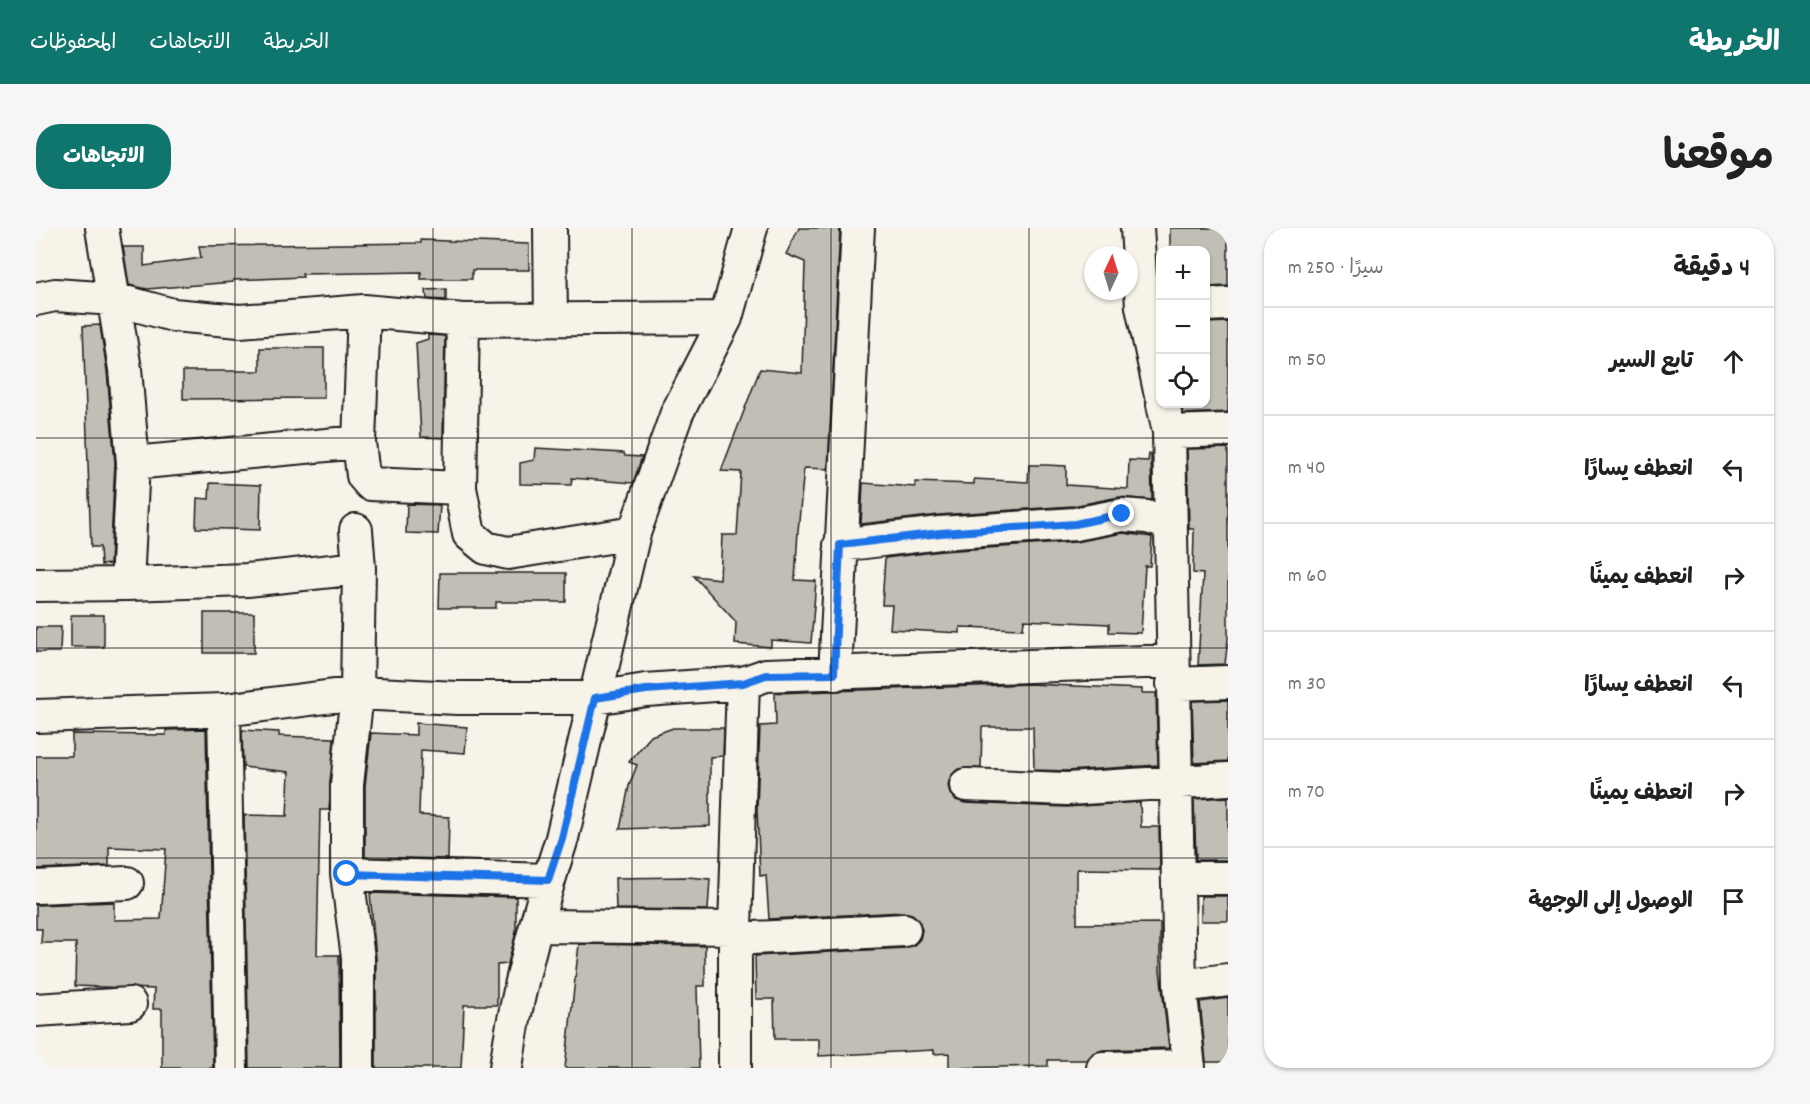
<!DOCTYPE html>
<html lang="ar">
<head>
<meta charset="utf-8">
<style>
  :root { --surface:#fff; --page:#f6f6f6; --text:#222; --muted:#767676; --line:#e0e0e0; --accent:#0f766e }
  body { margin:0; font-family:Dekko,"Playpen Sans Arabic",sans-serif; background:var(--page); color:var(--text); direction:rtl }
  .controls { position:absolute; right:18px; top:18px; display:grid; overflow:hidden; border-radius:12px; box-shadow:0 2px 4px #0004 }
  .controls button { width:54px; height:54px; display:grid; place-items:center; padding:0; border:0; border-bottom:2px solid var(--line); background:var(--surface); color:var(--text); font:30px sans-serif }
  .compass { position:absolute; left:1048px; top:18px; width:54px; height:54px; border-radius:50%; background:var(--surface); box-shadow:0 2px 4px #0004; rotate:4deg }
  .stop { position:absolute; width:18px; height:18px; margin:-14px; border:4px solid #1a73e8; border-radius:50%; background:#fff }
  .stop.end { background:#1a73e8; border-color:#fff; box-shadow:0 2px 6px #0008 }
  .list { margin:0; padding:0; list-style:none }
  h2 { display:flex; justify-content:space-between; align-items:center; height:78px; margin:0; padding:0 24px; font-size:26px }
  h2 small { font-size:20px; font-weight:400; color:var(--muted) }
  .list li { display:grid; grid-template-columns:39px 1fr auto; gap:18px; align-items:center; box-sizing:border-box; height:108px; padding:0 24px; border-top:2px solid var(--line) }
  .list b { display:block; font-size:22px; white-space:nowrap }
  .list em { font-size:20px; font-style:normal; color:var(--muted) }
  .icon { flex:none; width:33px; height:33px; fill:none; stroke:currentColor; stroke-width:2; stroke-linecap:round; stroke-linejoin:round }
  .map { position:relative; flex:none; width:1192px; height:840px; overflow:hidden; direction:ltr; border-radius:24px }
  header { display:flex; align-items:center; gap:36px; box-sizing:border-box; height:84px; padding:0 30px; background:var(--accent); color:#fff }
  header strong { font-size:28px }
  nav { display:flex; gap:33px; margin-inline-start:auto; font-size:21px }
  .intro { display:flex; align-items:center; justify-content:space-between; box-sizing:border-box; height:144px; padding:0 36px }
  h1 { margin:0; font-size:42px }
  .button { padding:15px 27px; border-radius:24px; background:var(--accent); color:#fff; font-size:21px; font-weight:700 }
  main { display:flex; gap:36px; padding:0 36px }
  aside { flex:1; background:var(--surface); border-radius:24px; box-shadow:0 2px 4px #0004 }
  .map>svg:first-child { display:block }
  .building { fill:#c0beb5; stroke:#1c1c1c; stroke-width:1.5 }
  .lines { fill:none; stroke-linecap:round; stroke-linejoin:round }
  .minor-casing { stroke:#1c1c1c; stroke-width:36 }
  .minor { stroke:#f7f3e8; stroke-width:32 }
  .route { stroke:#1a73e8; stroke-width:8 }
  .grid { fill:none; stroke:#1c1c1c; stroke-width:1.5; stroke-opacity:0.55 }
</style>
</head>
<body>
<header>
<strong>الخريطة</strong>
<nav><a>الخريطة</a><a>الاتجاهات</a><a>المحفوظات</a></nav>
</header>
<div class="intro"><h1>موقعنا</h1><a class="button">الاتجاهات</a></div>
<main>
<aside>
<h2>4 دقيقة<small>سيرًا · 250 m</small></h2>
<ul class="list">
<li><svg class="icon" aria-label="ahead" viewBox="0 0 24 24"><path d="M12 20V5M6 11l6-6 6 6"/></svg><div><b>تابع السير</b></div><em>50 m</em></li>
<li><svg class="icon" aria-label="left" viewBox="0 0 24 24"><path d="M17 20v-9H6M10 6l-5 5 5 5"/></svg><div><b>انعطف يسارًا</b></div><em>40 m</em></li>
<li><svg class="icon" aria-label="right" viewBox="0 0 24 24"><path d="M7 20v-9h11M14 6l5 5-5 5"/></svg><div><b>انعطف يمينًا</b></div><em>60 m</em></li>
<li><svg class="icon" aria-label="left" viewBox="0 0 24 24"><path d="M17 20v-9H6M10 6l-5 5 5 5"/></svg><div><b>انعطف يسارًا</b></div><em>30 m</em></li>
<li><svg class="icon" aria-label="right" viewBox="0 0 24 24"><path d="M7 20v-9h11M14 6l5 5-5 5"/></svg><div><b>انعطف يمينًا</b></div><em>70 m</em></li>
<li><svg class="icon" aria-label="arrive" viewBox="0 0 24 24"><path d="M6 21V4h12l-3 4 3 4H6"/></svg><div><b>الوصول إلى الوجهة</b></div></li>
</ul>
</aside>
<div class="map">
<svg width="1192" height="840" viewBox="0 0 1192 840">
  <rect width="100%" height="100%" fill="#f7f3e8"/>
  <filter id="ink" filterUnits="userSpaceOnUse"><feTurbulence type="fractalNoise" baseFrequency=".0167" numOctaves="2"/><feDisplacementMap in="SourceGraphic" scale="12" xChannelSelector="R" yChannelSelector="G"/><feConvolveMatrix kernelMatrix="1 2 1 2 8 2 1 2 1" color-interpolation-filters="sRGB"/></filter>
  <g filter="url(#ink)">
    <path class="building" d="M 763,0 L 804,0 L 792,241 L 768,240 L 762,303 L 759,352 L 780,353 L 775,415 L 735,412 L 735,419 L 699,416 L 700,394 L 658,348 L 684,351 L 686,307 L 701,307 L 705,244 L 685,243 L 724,141 L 766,145 L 769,34 L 750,26 Z
      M 1134,0 L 1192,0 L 1192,58 L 1170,59 L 1170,22 L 1134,22 Z
      M 385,12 L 493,16 L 493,42 L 436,42 L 436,51 L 385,51 L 385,44 L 266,46 L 267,49 L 197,52 L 197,54 L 111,61 L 93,57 L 87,19 L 108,19 L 108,38 L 165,30 L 163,18 L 385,15 Z
      M 410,61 L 410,72 L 391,71 L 390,62 Z
      M 1192,94 L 1192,184 L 1147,186 L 1145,176 L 1170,176 L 1170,95 Z
      M 64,97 L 71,143 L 79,235 L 74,336 L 65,337 L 64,319 L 55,319 L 47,98 Z
      M 392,107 L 409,108 L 407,210 L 385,209 L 380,115 L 392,111 Z
      M 224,120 L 288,120 L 288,170 L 147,171 L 147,143 L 224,143 Z
      M 499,220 L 588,225 L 589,228 L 606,229 L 597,255 L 536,250 L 535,257 L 484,256 L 484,235 L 498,232 Z
      M 1192,220 L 1192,411 L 1189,436 L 1162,437 L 1167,346 L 1157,345 L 1158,301 L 1153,301 L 1151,221 Z
      M 1113,226 L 1115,226 L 1116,272 L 1083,269 L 1037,278 L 903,287 L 825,296 L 827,255 L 879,259 L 879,254 L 938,256 L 938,251 L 992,254 L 993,237 L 1009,237 L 1030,238 L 1030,257 L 1092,261 L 1093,232 L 1112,233 Z
      M 174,255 L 225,257 L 224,302 L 160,300 L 161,270 L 173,271 Z
      M 371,276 L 404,277 L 402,306 L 370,305 Z
      M 1087,305 L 1116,309 L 1114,338 L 1109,338 L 1105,405 L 1073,404 L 1073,396 L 988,392 L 987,401 L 924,399 L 924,405 L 854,401 L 856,377 L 846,377 L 849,330 L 906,323 L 1040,314 Z
      M 404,345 L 530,345 L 530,374 L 460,374 L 460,380 L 403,380 Z
      M 168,385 L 218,385 L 218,425 L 168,425 Z
      M 35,387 L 68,387 L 68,419 L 35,419 Z
      M 0,399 L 25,399 L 24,424 L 0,424 Z
      M 993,456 L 1106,461 L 1106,465 L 1120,465 L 1122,537 L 1031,543 L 998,542 L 997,499 L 946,499 L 945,540 L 922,541 L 915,548 L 912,557 L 914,566 L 920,572 L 929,575 L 1030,579 L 1104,574 L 1105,599 L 1123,599 L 1124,642 L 1041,641 L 1041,696 L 1124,695 L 1124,742 L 1133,820 L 1067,822 L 1057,825 L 1051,832 L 1012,832 L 1012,838 L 913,840 L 913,825 L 898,826 L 898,822 L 783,828 L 783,811 L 739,811 L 738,771 L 720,771 L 719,728 L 869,720 L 878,717 L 884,711 L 886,702 L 883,692 L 876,686 L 867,684 L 733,691 L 730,647 L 724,648 L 721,581 L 724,498 L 740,497 L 739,465 Z
      M 1192,472 L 1192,533 L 1158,535 L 1156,473 Z
      M 380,495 L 431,499 L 429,525 L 385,522 L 383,587 L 413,589 L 412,631 L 329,629 L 329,558 L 335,505 L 380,507 Z
      M 637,500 L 688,500 L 687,528 L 674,529 L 674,598 L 584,601 L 593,558 L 601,537 L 593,534 L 615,508 Z
      M 170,501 L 177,840 L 126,840 L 126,781 L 117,781 L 118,761 L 39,758 L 40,715 L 5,715 L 6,701 L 0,701 L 0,677 L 78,674 L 78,692 L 125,691 L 130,621 L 73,619 L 73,638 L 0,641 L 0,528 L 36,528 L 36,506 L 130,507 L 130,502 Z
      M 206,502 L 243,504 L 243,508 L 298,510 L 293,582 L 284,582 L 281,727 L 303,727 L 304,840 L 213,840 L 208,587 L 251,588 L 253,544 L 207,539 Z
      M 1192,569 L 1192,632 L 1160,632 L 1158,571 Z
      M 651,649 L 674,651 L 672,682 L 580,681 L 579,650 Z
      M 334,665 L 480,669 L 480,704 L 472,736 L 461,737 L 461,777 L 428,777 L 425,840 L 340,840 L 340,730 Z
      M 1165,668 L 1192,668 L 1192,693 L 1165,693 Z
      M 543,716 L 669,718 L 669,758 L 661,758 L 663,840 L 529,840 Z
      M 1192,770 L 1192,834 L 1170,834 L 1164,774 Z"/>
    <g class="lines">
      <g class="minor-casing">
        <path id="minor" d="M 66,0 L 89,141 L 97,235 L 91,356 L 211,352 L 323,340
          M 514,0 L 515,91
          M 1101,0 L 1106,79 L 1124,163
          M 0,71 L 19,67 L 78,71 L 137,87 L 204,93 L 328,83 L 427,92 L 690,90
          M 1170,77 L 1192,76
          M 328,83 L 323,214 L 327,248 L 334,256 L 424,260 L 433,306 L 450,320 L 472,325 L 598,305
          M 1127,176 L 1133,204 L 1144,758 L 1153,840
          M 1133,204 L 1192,202
          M 97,235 L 323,214
          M 424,260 L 427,92
          M 320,302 L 323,340 L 321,465 L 311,557 L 311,646 L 322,730 L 322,840
          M 804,317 L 904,305 L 1039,296 L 1086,287 L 1111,289 L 1135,296
          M 0,357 L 91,356
          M 799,446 L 822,0
          M 1137,456 L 1192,454
          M 188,482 L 195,840
          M 0,488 L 188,482 L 321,465 L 421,470 L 559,470 L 610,462 L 707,455 L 730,447 L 1137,433
          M 930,557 L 1031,561 L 1192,551
          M 311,646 L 512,652
          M 1143,650 L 1192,650
          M 0,659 L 91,655
          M 502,698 L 699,700
          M 699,711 L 868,702
          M 1144,758 L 1192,752
          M 0,782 L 94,776
          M 470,840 C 480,765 503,682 526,610 L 598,305 L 641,185 L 690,90 L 715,0
          M 699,840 L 699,700 L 707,455
          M 1067,840 L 1153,838"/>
      </g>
      <use href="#minor" class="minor"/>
    </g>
  </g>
  <g class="lines" filter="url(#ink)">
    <path class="route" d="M 311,646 L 512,652 L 526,610 L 559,470 L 610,462 L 707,455 L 730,447 L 798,446 L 804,317 L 904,305 L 1039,296 L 1086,286"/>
  </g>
  <path class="grid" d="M 199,0 L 199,840M 397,0 L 397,840M 596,0 L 596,840M 795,0 L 795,840M 993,0 L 993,840M 0,210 L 1192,210M 0,420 L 1192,420M 0,630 L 1192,630"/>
</svg>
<div class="controls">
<button>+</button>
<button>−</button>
<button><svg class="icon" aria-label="locate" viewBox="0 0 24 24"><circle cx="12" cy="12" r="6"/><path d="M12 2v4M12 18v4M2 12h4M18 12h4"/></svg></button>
</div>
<svg class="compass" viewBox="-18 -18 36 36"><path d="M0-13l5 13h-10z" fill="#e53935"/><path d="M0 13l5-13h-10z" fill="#767676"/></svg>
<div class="stop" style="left:311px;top:646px"></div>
<div class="stop end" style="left:1086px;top:286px"></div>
</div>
</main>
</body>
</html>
